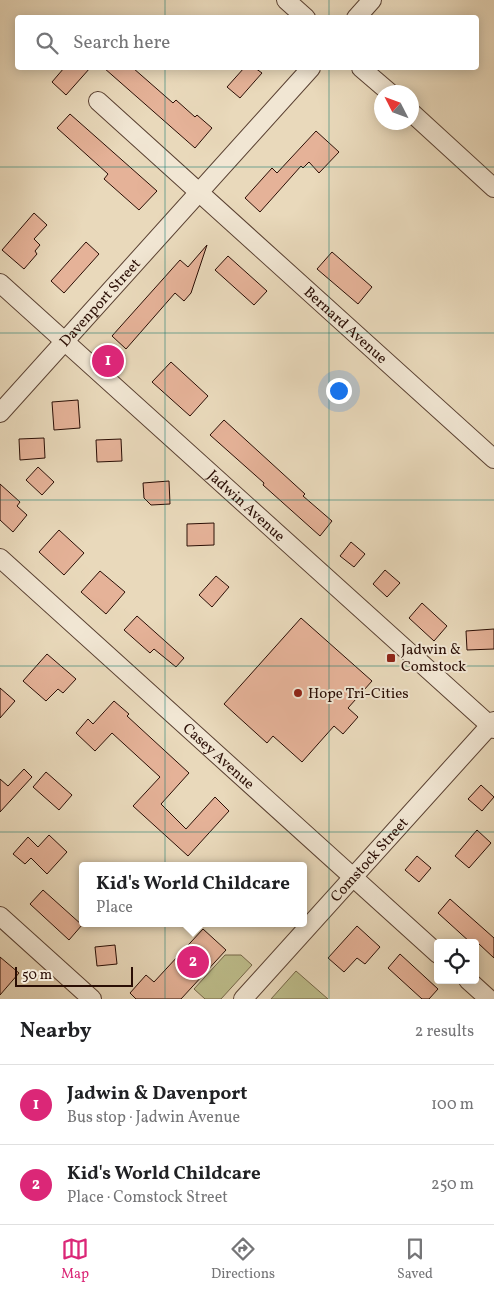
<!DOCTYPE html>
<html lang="en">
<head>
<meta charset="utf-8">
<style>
  :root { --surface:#fff; --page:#f6f6f6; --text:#202124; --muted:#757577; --line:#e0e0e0; --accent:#db2777 }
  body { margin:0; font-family:Vollkorn,serif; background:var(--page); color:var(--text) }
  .controls { position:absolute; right:15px; bottom:15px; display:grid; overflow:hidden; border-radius:5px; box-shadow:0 2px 12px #0003 }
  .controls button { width:45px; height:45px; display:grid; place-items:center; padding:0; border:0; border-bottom:1px solid var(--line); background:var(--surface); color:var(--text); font:25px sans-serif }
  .compass { position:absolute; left:374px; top:85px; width:45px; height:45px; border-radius:50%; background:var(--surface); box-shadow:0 2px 12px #0003; rotate:312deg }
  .scale { position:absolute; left:15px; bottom:12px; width:118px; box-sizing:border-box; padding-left:5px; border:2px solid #2a0e05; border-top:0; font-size:14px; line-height:18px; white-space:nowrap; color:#2a0e05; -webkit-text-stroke:4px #f1e6d3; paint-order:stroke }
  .you { position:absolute; left:338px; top:390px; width:18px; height:18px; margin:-12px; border:4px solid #fff; border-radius:50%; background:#1a73e8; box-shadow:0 0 0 8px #1a73e833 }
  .badge { display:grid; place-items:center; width:32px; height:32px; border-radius:50%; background:var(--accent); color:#fff; font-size:16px; font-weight:700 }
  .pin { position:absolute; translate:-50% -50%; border:2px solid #fff; box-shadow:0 1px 5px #0006 }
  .popup { position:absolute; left:79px; top:862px; width:228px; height:65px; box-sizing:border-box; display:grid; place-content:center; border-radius:5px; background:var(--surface); filter:drop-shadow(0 1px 4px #0005); font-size:16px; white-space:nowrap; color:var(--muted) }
  .popup b { font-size:19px; color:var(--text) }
  .popup::after { content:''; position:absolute; left:50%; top:100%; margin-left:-10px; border:10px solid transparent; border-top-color:var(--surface) }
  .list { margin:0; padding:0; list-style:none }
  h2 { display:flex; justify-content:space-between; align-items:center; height:65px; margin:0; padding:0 20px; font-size:21px }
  h2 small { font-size:16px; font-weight:400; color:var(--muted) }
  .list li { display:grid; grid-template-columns:32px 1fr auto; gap:15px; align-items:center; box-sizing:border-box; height:80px; padding:0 20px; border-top:1px solid var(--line) }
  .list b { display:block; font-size:19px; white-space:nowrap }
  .list p { margin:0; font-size:16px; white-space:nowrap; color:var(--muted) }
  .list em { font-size:16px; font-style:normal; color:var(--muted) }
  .icon { flex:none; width:28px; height:28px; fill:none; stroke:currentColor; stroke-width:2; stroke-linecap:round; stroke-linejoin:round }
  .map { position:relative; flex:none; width:494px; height:999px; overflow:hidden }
  .search { position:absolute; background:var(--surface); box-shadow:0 2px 12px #0003; left:15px; right:15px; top:15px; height:55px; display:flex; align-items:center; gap:12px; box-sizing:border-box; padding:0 18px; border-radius:5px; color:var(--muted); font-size:19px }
  .sheet { height:225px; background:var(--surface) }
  nav { display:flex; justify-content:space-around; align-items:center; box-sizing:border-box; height:70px; border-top:1px solid var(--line); background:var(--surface); font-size:14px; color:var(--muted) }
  nav a { display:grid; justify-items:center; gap:2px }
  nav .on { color:var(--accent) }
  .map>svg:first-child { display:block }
  .green { fill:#bdbd8b; stroke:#746648 }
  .building { fill:#e5b298; stroke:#2a0e05 }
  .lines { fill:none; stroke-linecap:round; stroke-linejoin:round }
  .minor-casing { stroke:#5a4132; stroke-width:20 }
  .minor { stroke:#f1e6d3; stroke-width:18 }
  .grid { fill:none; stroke:#0f766e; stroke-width:1; stroke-opacity:0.55 }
  .poi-dot { fill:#8f2418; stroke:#f1e6d3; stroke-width:2 }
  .labels { text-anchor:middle; stroke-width:4; stroke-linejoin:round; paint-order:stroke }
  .street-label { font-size:15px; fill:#2a0e05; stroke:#f1e6d3 }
  .poi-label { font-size:15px; fill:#2a0e05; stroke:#f1e6d3; text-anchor:start }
</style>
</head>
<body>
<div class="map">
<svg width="494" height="999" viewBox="0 0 494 999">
  <rect width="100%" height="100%" fill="#e9d9bb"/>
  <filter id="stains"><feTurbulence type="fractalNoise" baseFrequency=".004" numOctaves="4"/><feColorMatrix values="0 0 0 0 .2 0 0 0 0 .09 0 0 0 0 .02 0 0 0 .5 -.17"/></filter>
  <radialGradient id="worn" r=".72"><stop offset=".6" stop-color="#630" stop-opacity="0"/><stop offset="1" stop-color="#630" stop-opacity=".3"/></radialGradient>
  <path class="green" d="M 225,955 L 241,955 L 252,965 L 221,999 L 205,999 L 194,989 Z
    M 296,971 L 328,999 L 271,999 Z"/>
  <path class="building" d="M 64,68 L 90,68 L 66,95 L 52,82 Z
    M 104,68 L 133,68 L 173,103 L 176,100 L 195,117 L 197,115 L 212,128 L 195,148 Z
    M 244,68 L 255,68 L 262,73 L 240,98 L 227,87 Z
    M 70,114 L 157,191 L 139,210 L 104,179 L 108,174 L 57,128 Z
    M 316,131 L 339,152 L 319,173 L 309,162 L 303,168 L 301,166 L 260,212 L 245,198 L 272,168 L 277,173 Z
    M 34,213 L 47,225 L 34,239 L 40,245 L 35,251 L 37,254 L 24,269 L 2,250 Z
    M 86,242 L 99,254 L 64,293 L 51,281 Z
    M 207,245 L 191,293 L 184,301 L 175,293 L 126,349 L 112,336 L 180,260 L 188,267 Z
    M 332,252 L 372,287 L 358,304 L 317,269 Z
    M 228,256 L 267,291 L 254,305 L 215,270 Z
    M 171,362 L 208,396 L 190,416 L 152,382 Z
    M 78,400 L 80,428 L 54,430 L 52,402 Z
    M 224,420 L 305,494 L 303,496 L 332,521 L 320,536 L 263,485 L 264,483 L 210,435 Z
    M 44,438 L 45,458 L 20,460 L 19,439 Z
    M 121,439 L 122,461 L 97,462 L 96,440 Z
    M 38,467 L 54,482 L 42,495 L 26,480 Z
    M 169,481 L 170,504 L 151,505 L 144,498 L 143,483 Z
    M 0,484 L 20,502 L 17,506 L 27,515 L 13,532 L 0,520 Z
    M 214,523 L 214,545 L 187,546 L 187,524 Z
    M 59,530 L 84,553 L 64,575 L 39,552 Z
    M 351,542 L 365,554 L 354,567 L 340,556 Z
    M 385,570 L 400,583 L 387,597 L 373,584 Z
    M 100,571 L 125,592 L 106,614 L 81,592 Z
    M 216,576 L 229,587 L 212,607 L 199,595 Z
    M 422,603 L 447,626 L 434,641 L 409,618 Z
    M 137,616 L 184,658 L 176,667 L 154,649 L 150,653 L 124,630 Z
    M 301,618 L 372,681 L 348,708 L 358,717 L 343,734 L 334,726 L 302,762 L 273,736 L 267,743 L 224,704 Z
    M 494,629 L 494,649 L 467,650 L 466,631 Z
    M 47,654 L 76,679 L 63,693 L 58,689 L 46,701 L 23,681 Z
    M 0,688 L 15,701 L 0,718 Z
    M 114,701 L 129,714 L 127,716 L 189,773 L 161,804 L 186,829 L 215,797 L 229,811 L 188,856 L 133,806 L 160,777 L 112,733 L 95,751 L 76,733 L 88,719 L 93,724 Z
    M 24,769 L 32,777 L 0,812 L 0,779 L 8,786 Z
    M 46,772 L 72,795 L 59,810 L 33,787 Z
    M 481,785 L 494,797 L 482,811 L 468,799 Z
    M 477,830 L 491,843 L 469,868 L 455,856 Z
    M 49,835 L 67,852 L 47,874 L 31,858 L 25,864 L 13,854 L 28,837 L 38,847 Z
    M 417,856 L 431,868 L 419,882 L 405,870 Z
    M 43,890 L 82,925 L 69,940 L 30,904 Z
    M 450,899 L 494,938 L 494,958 L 479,944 L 476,947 L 475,943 L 471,943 L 438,913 Z
    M 357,926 L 380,947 L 365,964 L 357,958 L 344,972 L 328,958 Z
    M 203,929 L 226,950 L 181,999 L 136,999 L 130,993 L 146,975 L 154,982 Z
    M 115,945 L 117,964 L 97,966 L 95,947 Z
    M 400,954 L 438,989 L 429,999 L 422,999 L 388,968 Z
    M 0,957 L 19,973 L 0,995 Z"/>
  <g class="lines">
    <g class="minor-casing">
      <g id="minor">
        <path d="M 286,0 L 306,18"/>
        <path d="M 356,18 L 372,0"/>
        <path d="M 361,68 L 389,92"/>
        <path id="s1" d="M 98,101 L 494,459"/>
        <path d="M 412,113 L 494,188"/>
        <path id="s2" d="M 0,283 L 494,729"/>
        <path id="s3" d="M 0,413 L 311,68"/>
        <path id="s4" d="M 0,558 L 438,954"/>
        <path d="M 0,916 L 92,999"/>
        <path d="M 468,980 L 489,999"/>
        <path id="s5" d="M 243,999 L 494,721"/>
      </g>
    </g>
    <use href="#minor" class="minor"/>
  </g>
  <path class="grid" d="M 165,0 L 165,18M 329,0 L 329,18M 165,68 L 165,999M 329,68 L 329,999M 0,167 L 494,167M 0,333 L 494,333M 0,500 L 494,500M 0,666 L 494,666M 0,832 L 494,832"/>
  <g class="poi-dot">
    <rect x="386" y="653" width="10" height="10" rx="2.5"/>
    <circle cx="298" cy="693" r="5"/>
  </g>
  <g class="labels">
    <g class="street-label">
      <text dy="5" stroke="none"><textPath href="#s3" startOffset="149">Davenport Street</textPath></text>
      <text dy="5" stroke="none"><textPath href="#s1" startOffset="334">Bernard Avenue</textPath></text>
      <text dy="5" stroke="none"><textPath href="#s2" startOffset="332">Jadwin Avenue</textPath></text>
      <text dy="5" stroke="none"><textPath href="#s4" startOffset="295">Casey Avenue</textPath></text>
      <text dy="5" stroke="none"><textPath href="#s5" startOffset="188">Comstock Street</textPath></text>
    </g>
    <g class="poi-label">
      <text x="401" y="654">Jadwin &amp;<tspan x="401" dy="17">Comstock</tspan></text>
      <text x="308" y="698">Hope Tri-Cities</text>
    </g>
  </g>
  <rect width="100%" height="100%" filter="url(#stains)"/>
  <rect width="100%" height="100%" fill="url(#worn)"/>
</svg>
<div class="controls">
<button><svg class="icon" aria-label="locate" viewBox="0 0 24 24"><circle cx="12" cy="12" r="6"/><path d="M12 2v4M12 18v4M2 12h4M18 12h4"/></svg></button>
</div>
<svg class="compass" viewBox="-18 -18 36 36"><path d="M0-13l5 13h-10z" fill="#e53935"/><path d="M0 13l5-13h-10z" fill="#757577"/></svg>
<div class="scale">50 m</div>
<div class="you"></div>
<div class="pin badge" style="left:108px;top:361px">1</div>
<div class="pin badge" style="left:193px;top:962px">2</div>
<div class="popup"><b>Kid's World Childcare</b>Place</div>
<div class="search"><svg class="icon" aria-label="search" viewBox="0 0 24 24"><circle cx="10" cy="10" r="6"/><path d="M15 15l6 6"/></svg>Search here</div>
</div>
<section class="sheet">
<h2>Nearby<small>2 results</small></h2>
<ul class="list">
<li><span class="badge">1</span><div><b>Jadwin &amp; Davenport</b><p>Bus stop · Jadwin Avenue</p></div><em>100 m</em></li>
<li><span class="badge">2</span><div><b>Kid's World Childcare</b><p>Place · Comstock Street</p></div><em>250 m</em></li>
</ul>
</section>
<nav>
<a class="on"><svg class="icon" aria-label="map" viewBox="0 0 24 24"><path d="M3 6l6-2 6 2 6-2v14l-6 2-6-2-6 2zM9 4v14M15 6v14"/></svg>Map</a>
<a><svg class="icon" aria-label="directions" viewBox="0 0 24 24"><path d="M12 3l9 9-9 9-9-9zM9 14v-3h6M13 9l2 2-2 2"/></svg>Directions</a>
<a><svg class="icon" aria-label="saved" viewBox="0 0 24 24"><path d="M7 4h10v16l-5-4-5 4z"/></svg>Saved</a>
</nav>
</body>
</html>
